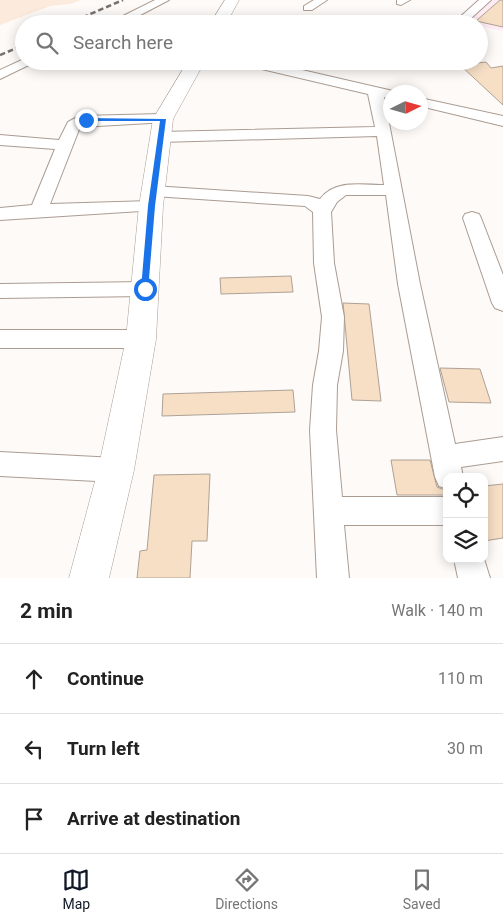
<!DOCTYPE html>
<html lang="en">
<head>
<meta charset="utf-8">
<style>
  :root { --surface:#fff; --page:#f6f6f6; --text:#222; --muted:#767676; --line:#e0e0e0; --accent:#111827 }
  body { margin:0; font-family:Roboto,sans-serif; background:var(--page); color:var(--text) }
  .controls { position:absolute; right:15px; bottom:15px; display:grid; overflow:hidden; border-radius:10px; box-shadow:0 2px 12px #0003 }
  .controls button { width:45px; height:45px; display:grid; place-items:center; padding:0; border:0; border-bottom:1px solid var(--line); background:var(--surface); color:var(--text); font:25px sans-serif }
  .compass { position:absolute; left:383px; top:85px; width:45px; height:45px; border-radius:50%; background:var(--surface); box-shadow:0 2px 12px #0003; rotate:85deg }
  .stop { position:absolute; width:15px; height:15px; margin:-11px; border:4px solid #1a73e8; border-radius:50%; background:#fff }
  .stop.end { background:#1a73e8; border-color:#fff; box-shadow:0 1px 5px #0008 }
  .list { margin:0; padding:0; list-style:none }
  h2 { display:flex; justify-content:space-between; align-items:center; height:65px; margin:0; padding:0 20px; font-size:21px }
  h2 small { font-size:16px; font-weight:400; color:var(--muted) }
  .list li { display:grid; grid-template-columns:32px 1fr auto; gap:15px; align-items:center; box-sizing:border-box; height:70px; padding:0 20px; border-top:1px solid var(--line) }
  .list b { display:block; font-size:19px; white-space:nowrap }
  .list em { font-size:16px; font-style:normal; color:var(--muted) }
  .icon { flex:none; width:28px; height:28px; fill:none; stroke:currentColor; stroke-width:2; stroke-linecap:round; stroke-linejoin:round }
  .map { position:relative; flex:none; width:503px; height:578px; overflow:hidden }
  .search { position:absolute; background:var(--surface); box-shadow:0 2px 12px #0003; left:15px; right:15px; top:15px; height:55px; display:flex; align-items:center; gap:12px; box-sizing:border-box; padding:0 18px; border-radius:28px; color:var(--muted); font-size:19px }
  .sheet { height:275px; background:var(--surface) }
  nav { display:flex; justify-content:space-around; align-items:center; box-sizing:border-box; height:70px; border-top:1px solid var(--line); background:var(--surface); font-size:14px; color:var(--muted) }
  nav a { display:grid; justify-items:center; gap:2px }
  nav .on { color:var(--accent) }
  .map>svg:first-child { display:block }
  .built { fill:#fceadd }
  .education { fill:#feebf4 }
  .building { fill:#f7dfc6; stroke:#aea195 }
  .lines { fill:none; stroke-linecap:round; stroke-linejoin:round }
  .street-casing { stroke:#ab9c92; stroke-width:2 }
  .secondary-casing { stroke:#ab9c92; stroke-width:1 }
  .street { fill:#fff; fill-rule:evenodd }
  .secondary { fill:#fff; fill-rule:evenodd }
  .rail { stroke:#77726e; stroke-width:2.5; stroke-dasharray:5.5 3; stroke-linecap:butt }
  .route { fill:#1a73e8 }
</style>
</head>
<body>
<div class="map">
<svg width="503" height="578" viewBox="0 0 503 578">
  <rect width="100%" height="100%" fill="#fdfaf8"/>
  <path class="built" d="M 0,0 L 81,0 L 70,4 L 50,6 L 0,25 Z"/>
  <path class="education" d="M 493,0 L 503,0 L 503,31 L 479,26 L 479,24 L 466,23 Z"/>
  <path class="building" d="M 500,0 L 503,0 L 503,27 L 476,21 Z
    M 486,62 L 491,68 L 503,66 L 503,105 L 460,65 Z
    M 291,276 L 293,292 L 221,294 L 220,278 Z
    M 343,303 L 369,304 L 381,401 L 352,400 Z
    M 440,368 L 480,369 L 491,403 L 449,402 Z
    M 293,390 L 295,412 L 162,416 L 163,394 Z
    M 391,460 L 430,460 L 437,487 L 447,491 L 447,495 L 397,495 Z
    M 210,474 L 207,541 L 192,541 L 190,578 L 137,578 L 140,551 L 147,550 L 154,475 Z
    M 503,484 L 503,538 L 484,541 L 484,486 Z"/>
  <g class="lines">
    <g class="street-casing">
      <path id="street" d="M 155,0 L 169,0 L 123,24 L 107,24 Z
        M 314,0 L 327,0 L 312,10 L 304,10 L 304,6 Z
        M 397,0 L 410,0 L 401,5 L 397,4 Z
        M 479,0 L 491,0 L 468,21 L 460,21 L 460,17 Z
        M 24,59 L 24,61 L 37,61 L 0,79 L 0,70 Z
        M 238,61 L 263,61 L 393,91 L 394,92 L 390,92 L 390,98 L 384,97 L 420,284 L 455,444 L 503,437 L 503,461 L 461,467 L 463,477 L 447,477 L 447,489 L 439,486 L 435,477 L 398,284 L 386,195 L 346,195 L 337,202 L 331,212 L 334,263 L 344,317 L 343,351 L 337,385 L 336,430 L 342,497 L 447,497 L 447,525 L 344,525 L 349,578 L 317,578 L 310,430 L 313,385 L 319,351 L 322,317 L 314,263 L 313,212 L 305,206 L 153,196 L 147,195 L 144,191 L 147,187 L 153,186 L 308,196 L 320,199 C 335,179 362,185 384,185 L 377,136 L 161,142 L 153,137 L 161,132 L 375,127 L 368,94 L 244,65 Z
        M 420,98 L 503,116 L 503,126 L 420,106 Z
        M 163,114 L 171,119 L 168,122 L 80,127 L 50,204 L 151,201 L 157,202 L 160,206 L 157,210 L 0,220 L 0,208 L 32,205 L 55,149 L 0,145 L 0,135 L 59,140 L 68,122 L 79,116 Z
        M 472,212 L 479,214 L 481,218 L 503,275 L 503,311 L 495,308 L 492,303 L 463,218 L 465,214 Z
        M 145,282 L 153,284 L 156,289 L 153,294 L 145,296 L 0,298 L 0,284 Z
        M 0,330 L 141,330 L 149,333 L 153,339 L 149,345 L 141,348 L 0,348 Z
        M 0,452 L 116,458 L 126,461 L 130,470 L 126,479 L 116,482 L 0,476 Z
        M 454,559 L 484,559 L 490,578 L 458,578 Z"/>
    </g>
    <g class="secondary-casing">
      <path id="secondary" d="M 225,0 L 239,0 L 226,24 L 210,24 Z
        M 188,61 L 205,61 L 173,119 L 163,206 L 156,339 L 134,470 L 109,578 L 69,578 L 98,470 L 126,339 L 139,206 L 153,119 Z"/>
    </g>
    <use href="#street" class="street"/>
    <use href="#secondary" class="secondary"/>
    <path class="rail" d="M 67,24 L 123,0
      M 0,55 L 24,45"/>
  </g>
  <path class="route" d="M 84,118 L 166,119 L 155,206 L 148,291 L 141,289 L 148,206 L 160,121 L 86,121 Z"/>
</svg>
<div class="controls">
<button><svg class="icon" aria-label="locate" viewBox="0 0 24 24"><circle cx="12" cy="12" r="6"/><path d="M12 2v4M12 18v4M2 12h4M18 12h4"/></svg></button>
<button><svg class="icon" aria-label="layers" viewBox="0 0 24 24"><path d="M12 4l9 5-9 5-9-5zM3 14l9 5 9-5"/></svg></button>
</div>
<svg class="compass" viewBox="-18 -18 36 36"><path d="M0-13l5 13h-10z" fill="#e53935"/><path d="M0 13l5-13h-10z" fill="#767676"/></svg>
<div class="stop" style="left:145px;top:289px"></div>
<div class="stop end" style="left:86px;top:120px"></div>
<div class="search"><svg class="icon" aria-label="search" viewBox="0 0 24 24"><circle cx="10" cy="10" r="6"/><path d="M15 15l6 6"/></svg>Search here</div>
</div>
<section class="sheet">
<h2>2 min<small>Walk · 140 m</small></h2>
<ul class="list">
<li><svg class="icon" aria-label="ahead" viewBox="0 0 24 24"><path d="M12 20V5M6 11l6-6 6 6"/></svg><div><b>Continue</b></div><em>110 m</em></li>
<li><svg class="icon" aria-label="left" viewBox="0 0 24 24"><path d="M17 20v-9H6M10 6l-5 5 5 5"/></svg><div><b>Turn left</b></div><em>30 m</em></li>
<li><svg class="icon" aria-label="arrive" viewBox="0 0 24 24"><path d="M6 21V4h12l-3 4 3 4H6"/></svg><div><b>Arrive at destination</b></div></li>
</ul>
</section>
<nav>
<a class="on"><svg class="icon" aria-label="map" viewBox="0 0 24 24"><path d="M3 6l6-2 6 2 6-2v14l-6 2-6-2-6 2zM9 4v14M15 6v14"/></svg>Map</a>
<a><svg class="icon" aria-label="directions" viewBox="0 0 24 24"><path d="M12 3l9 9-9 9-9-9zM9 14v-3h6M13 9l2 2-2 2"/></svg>Directions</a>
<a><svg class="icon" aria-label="saved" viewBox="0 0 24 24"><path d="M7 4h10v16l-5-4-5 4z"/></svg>Saved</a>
</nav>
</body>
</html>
